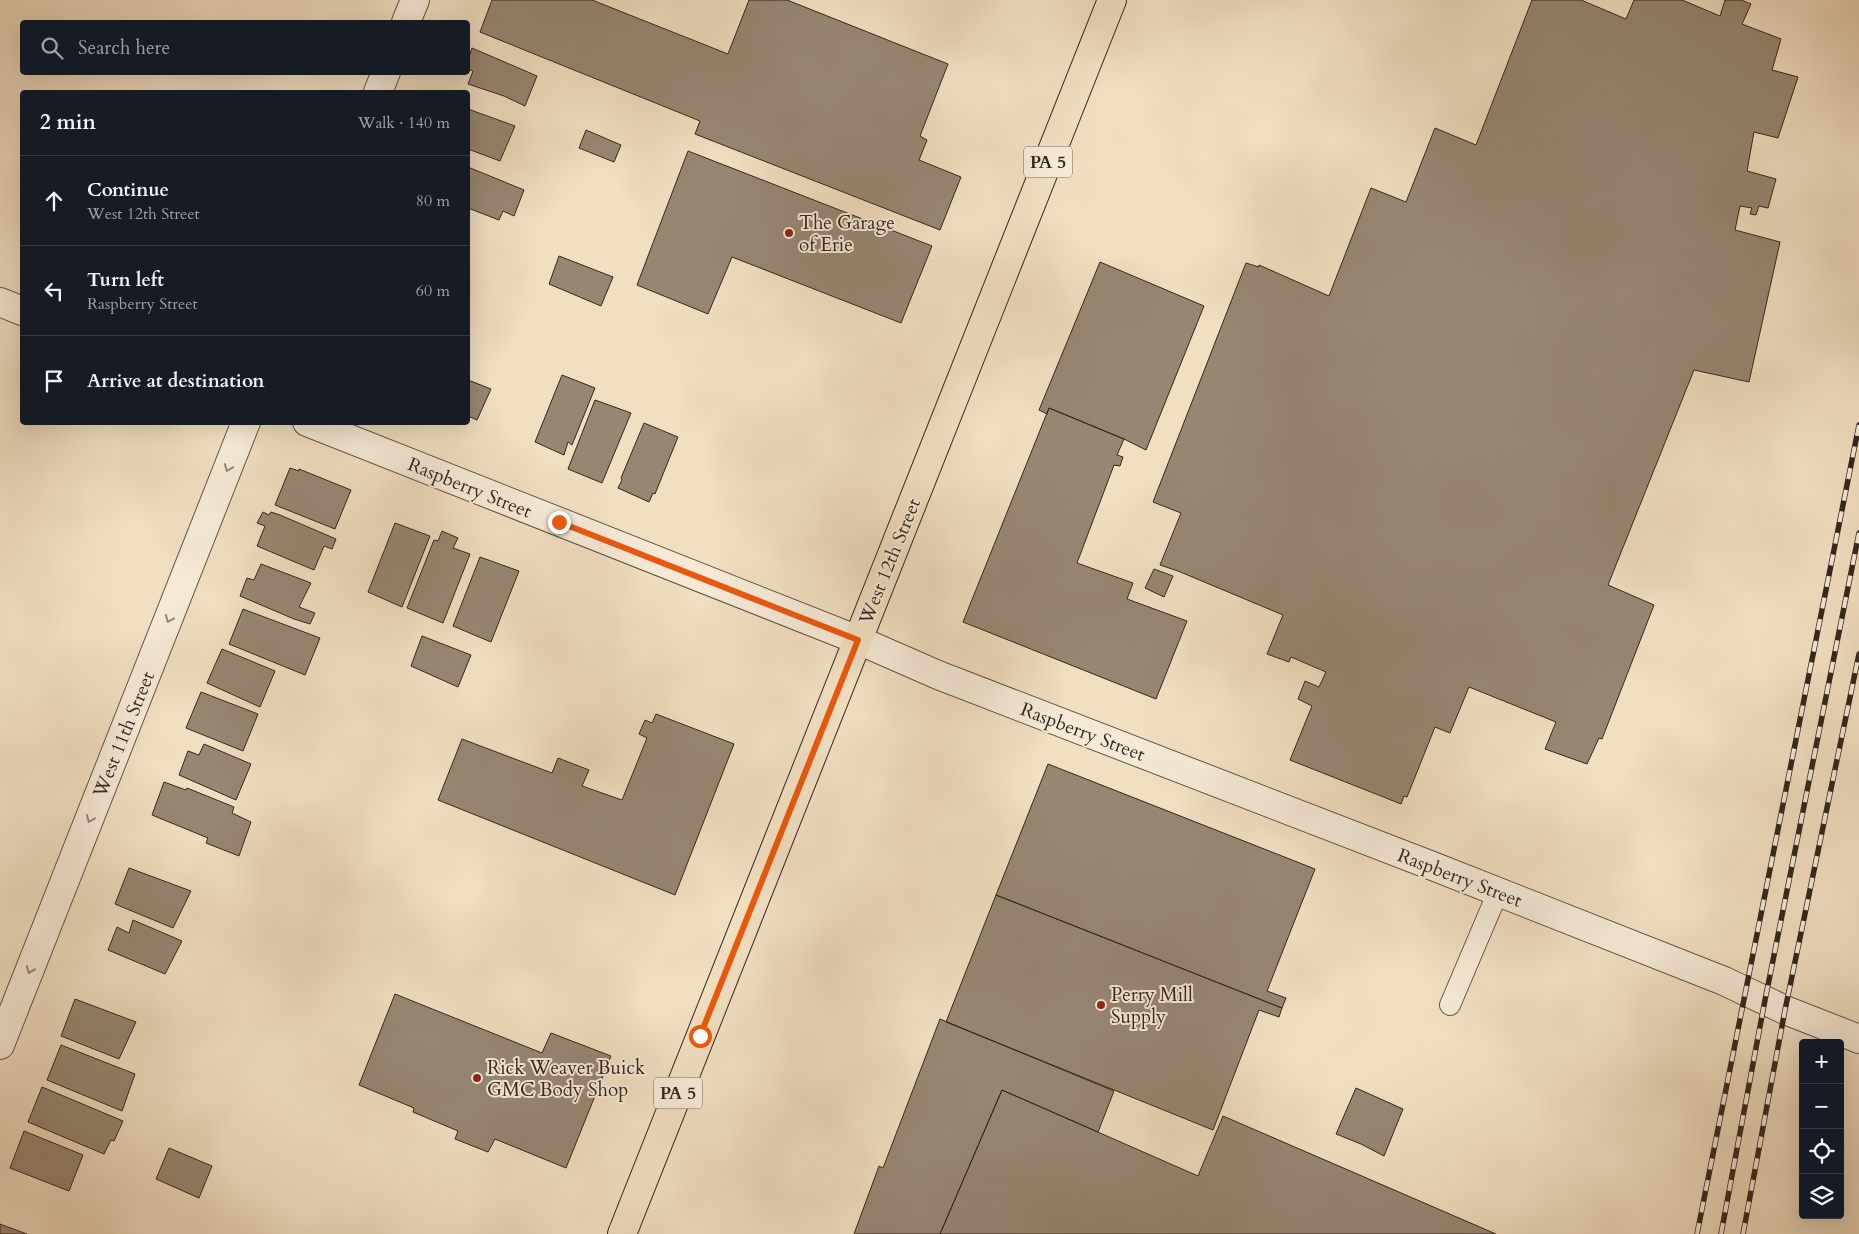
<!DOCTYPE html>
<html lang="en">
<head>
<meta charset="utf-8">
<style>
  :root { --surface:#171b24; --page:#20242c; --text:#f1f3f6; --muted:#9ea1a6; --line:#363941 }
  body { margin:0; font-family:Cardo,serif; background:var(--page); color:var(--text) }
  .controls { position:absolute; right:15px; bottom:15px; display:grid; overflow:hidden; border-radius:5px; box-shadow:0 5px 20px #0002 }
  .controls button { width:45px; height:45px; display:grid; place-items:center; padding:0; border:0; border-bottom:1px solid var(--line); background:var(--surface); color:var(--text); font:25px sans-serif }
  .stop { position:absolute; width:15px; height:15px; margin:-11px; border:4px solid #ea580c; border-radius:50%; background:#fff }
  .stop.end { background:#ea580c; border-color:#fff; box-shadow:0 1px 5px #0008 }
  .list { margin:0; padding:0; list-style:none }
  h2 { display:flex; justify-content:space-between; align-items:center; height:65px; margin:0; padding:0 20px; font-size:21px }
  h2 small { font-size:16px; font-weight:400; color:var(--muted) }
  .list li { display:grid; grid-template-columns:32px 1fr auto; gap:15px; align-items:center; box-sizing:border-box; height:90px; padding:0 20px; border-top:1px solid var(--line) }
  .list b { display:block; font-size:19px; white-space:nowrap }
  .list p { margin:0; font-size:16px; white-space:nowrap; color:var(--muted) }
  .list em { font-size:16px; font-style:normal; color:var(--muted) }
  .icon { flex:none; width:28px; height:28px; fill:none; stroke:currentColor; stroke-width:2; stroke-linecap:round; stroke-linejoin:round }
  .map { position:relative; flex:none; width:1859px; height:1234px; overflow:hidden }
  .search { position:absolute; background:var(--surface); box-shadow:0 5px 20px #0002; left:20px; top:20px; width:450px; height:55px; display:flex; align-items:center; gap:12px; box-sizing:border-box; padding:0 18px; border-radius:5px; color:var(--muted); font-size:19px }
  .panel { position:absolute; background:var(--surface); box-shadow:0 5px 20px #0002; left:20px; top:90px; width:450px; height:335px; border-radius:5px }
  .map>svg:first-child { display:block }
  .building { fill:#968773; stroke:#33271e }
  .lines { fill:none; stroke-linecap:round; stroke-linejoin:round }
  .service-casing { stroke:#625547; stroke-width:22 }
  .minor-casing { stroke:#625547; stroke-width:30 }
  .tertiary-casing { stroke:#625547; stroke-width:30 }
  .primary-casing { stroke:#33271e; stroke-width:30 }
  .service { stroke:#f6ead7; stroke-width:20 }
  .minor { stroke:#f6ead7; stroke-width:28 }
  .tertiary { stroke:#f6ead7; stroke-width:28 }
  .primary { stroke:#f1dfc2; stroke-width:28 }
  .rail-casing { stroke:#33271e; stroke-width:5.5 }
  .rail { stroke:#f6ead7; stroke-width:4; stroke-dasharray:11; stroke-linecap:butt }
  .oneway { stroke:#94887a }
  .route { stroke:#ea580c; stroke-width:6 }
  .poi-dot { fill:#8f2418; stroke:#f6ead7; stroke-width:2 }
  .labels { text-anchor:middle; stroke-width:4; stroke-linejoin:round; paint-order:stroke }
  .shield { fill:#f6ead7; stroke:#6e6256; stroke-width:1 }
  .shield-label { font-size:18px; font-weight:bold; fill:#33271e }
  .poi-label { font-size:19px; fill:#33271e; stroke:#f6ead7; text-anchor:start }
  .street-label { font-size:19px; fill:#33271e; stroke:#f6ead7 }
</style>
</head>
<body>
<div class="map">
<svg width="1859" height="1234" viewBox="0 0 1859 1234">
  <rect width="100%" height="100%" fill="#f1dfc2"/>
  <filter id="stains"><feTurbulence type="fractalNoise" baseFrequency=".004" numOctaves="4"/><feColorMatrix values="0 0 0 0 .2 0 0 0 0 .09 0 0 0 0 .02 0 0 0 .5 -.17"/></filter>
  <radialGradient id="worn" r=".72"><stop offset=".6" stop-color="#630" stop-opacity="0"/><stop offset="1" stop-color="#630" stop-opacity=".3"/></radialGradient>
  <path class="building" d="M 492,0 L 592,0 L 728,54 L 749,0 L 787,0 L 948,64 L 920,136 L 927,140 L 919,160 L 961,177 L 940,230 L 695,134 L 700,121 L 480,32 Z
    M 1532,0 L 1581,0 L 1626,19 L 1634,0 L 1682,0 L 1720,16 L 1725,0 L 1741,0 L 1751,4 L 1742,24 L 1781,39 L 1772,70 L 1798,77 L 1778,138 L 1754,132 L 1747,171 L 1776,179 L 1768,208 L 1759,206 L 1756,215 L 1750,214 L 1752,208 L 1740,206 L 1735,230 L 1780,242 L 1749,382 L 1694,370 L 1608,585 L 1654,605 L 1602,739 L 1599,738 L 1587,764 L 1545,749 L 1556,722 L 1469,687 L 1450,733 L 1435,727 L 1407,797 L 1404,796 L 1401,804 L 1290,760 L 1312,706 L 1298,699 L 1305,681 L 1319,687 L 1326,672 L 1291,657 L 1289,662 L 1267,654 L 1283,615 L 1178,571 L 1160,565 L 1181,513 L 1153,502 L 1246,263 L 1259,267 L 1259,265 L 1329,296 L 1371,188 L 1406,202 L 1435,128 L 1476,145 Z
    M 472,48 L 537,76 L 525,106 L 504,96 L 468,84 L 473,71 L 468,69 L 468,60 Z
    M 468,109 L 515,126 L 500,161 L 468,149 Z
    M 586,130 L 621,145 L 614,162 L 579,148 Z
    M 688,151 L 932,246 L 901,323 L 732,257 L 708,314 L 637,285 Z
    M 468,167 L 524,190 L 514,216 L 503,211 L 499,220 L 468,208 Z
    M 559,256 L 613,277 L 601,306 L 549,284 Z
    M 1100,262 L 1204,306 L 1146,450 L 1124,439 L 1049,408 L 1047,414 L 1039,410 Z
    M 562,375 L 595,388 L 572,445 L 568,442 L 564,455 L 535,442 Z
    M 468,380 L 491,389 L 477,420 L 468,416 Z
    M 595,400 L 631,413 L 602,483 L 568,469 Z
    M 1049,408 L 1124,439 L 1117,455 L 1123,457 L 1120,466 L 1114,465 L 1077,563 L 1133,583 L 1127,599 L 1187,621 L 1156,699 L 963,622 Z
    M 644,423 L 678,437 L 655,494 L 653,493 L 649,502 L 618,488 L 622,480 L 621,478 Z
    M 290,468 L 299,471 L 299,469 L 351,490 L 335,529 L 275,505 Z
    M 263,512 L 269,515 L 271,512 L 280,515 L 336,539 L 332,549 L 324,546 L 314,570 L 257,546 L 265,526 L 257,523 Z
    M 395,523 L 430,536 L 402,607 L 368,592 Z
    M 442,531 L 458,538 L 453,548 L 470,554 L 443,623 L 407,608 L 434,540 L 438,541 Z
    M 480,557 L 519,571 L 491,642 L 453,626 Z
    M 261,564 L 311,583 L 299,607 L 315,613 L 310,624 L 294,619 L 240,596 L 247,578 L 254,580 Z
    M 1154,569 L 1173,576 L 1164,597 L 1145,588 Z
    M 243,609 L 320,638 L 305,675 L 229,644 Z
    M 422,636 L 471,655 L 458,687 L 411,666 Z
    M 222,649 L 275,671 L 260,707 L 207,683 Z
    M 201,692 L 258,714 L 243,751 L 186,728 Z
    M 656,714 L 734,744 L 675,895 L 438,800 L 462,739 L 552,773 L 558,758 L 589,770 L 582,786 L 622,800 L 647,738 L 639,734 L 645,720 L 652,723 Z
    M 204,744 L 251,764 L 236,800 L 179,775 L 188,751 L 199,755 Z
    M 1048,764 L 1315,869 L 1267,991 L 1286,998 L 1282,1008 L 996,895 Z
    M 164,782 L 186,790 L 187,788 L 234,807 L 232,813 L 251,822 L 239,856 L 206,843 L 208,838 L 152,815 Z
    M 129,868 L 191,891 L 173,928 L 115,904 Z
    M 996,895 L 1282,1008 L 1279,1017 L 1259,1010 L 1213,1130 L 946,1022 Z
    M 133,920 L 182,941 L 165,974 L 108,950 L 117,927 L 129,933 Z
    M 395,994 L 542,1053 L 551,1033 L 611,1056 L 566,1168 L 495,1139 L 488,1152 L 455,1139 L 458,1131 L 413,1112 L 414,1108 L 359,1085 Z
    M 75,999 L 136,1022 L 119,1059 L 61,1036 Z
    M 940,1019 L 1114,1091 L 1098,1132 L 1002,1090 L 940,1234 L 854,1234 L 879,1166 L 883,1168 Z
    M 61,1045 L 135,1074 L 122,1111 L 47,1080 Z
    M 42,1087 L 123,1121 L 114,1141 L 111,1140 L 104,1154 L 28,1122 Z
    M 1356,1088 L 1403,1109 L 1384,1156 L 1361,1144 L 1336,1134 Z
    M 1002,1090 L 1198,1176 L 1223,1116 L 1496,1234 L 940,1234 Z
    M 24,1131 L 83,1155 L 69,1191 L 10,1168 Z
    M 169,1148 L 212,1166 L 199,1198 L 156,1179 Z
    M 0,1224 L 27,1234 L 0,1234 Z"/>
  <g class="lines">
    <g class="service-casing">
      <path id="service" d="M 1450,1005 L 1498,892"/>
    </g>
    <g class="minor-casing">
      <path id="minor" d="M 406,22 L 415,0
        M 378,92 L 386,72
        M 0,1045 L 246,422"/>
    </g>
    <g class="tertiary-casing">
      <path id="tertiary" d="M 0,302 L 22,311
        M 307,422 L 858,640 L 938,675 L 1430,865 L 1724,981 L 1785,1010 L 1859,1039"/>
    </g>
    <g class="primary-casing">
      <path id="primary" d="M 622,1234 L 1112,0"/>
    </g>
    <use href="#service" class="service"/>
    <use href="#minor" class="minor"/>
    <use href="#tertiary" class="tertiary"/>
    <use href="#primary" class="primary"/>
    <g class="rail-casing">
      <path id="rail" d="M 1697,1234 L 1859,425
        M 1721,1234 L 1765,1000 L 1859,533
        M 1743,1234 L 1785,1010 L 1859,654"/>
    </g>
    <use href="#rail" class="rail"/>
  </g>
  <defs><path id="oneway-chevron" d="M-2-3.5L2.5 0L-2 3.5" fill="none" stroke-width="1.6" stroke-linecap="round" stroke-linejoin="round" transform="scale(1.25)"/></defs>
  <g class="oneway">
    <use href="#oneway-chevron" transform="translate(228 468) rotate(112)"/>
    <use href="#oneway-chevron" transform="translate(169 619) rotate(112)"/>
    <use href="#oneway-chevron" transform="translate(90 819) rotate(112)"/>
    <use href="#oneway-chevron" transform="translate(30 970) rotate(112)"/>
  </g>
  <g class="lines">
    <path class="route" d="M 559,522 L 858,640 L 700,1036"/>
  </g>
  <g class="poi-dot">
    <circle cx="789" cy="233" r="5"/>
    <circle cx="1101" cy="1005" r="5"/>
    <circle cx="477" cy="1078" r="5"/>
  </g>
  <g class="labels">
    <g class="shield">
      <rect x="1024" y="146.5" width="48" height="31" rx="4"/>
      <rect x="654" y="1077.5" width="48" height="31" rx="4"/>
    </g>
    <g class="shield-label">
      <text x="1048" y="168">PA 5</text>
      <text x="678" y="1099">PA 5</text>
    </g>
    <g class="poi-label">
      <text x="799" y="229">The Garage<tspan x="799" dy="22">of Erie</tspan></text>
      <text x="1111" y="1001">Perry Mill<tspan x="1111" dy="22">Supply</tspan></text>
      <text x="487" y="1074">Rick Weaver Buick<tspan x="487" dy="22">GMC Body Shop</tspan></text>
    </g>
    <g class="street-label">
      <text transform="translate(470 487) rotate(22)" y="7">Raspberry Street</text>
      <text transform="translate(889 561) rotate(-68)" y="7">West 12th Street</text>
      <text transform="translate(1083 731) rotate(21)" y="7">Raspberry Street</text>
      <text transform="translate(123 734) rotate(-68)" y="7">West 11th Street</text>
      <text transform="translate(1460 877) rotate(21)" y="7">Raspberry Street</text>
    </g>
  </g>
  <rect width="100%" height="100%" filter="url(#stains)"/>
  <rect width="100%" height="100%" fill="url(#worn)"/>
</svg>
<div class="controls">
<button>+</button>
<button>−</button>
<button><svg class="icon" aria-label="locate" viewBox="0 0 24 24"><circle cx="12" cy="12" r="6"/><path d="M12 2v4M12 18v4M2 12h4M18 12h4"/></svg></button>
<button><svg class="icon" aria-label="layers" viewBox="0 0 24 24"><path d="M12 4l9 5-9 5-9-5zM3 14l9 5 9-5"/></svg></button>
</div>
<div class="stop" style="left:700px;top:1036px"></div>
<div class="stop end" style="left:559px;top:522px"></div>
<div class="search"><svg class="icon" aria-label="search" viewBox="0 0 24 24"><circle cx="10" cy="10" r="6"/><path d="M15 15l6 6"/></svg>Search here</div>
<section class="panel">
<h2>2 min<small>Walk · 140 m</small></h2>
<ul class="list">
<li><svg class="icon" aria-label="ahead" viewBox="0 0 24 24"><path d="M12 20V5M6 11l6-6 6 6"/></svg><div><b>Continue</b><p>West 12th Street</p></div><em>80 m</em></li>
<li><svg class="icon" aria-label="left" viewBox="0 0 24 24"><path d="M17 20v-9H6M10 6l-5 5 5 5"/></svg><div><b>Turn left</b><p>Raspberry Street</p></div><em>60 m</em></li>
<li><svg class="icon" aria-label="arrive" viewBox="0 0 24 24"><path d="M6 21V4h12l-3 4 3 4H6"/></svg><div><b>Arrive at destination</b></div></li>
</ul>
</section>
</div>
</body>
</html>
